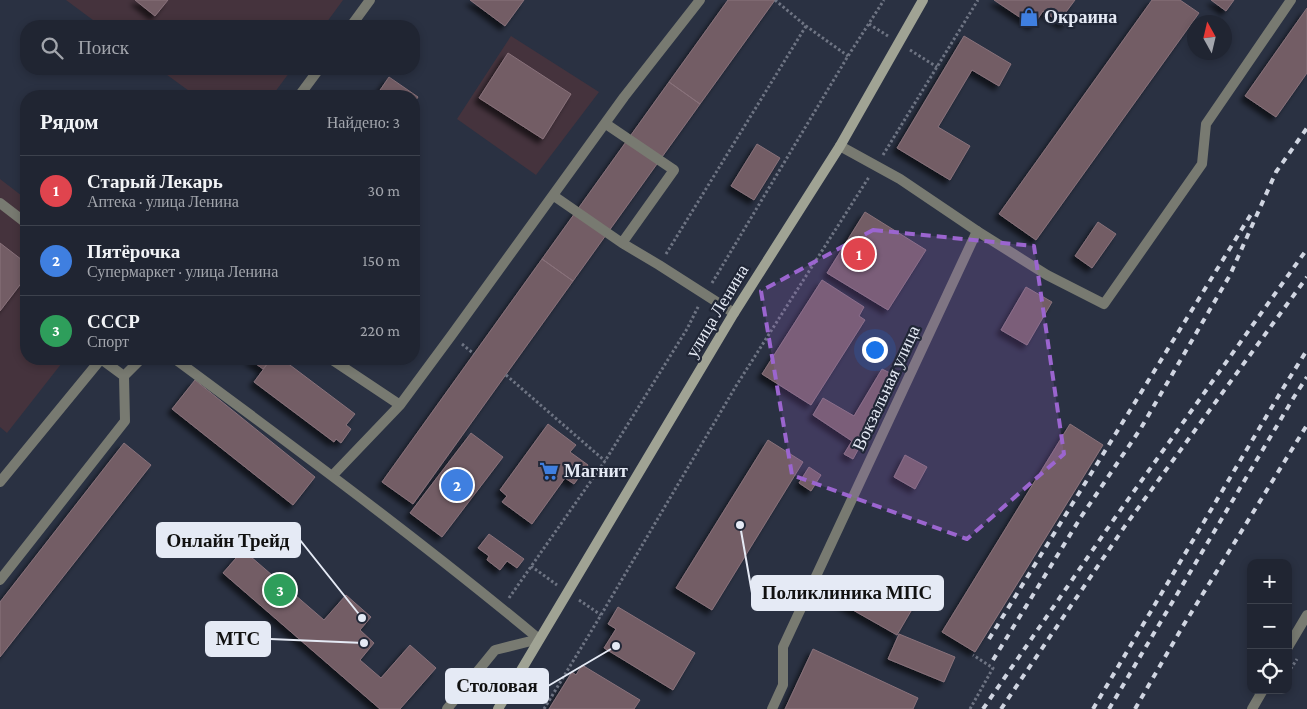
<!DOCTYPE html>
<html lang="ru">
<head>
<meta charset="utf-8">
<style>
  :root { --surface:#202532; --page:#2d313e; --text:#f1f3f6; --muted:#a2a5ac; --line:#3d424d; --accent:#f489f0 }
  body { margin:0; font-family:"Crimson Pro",serif; background:var(--page); color:var(--text) }
  .controls { position:absolute; right:15px; bottom:15px; display:grid; overflow:hidden; border-radius:10px; box-shadow:0 2px 8px #0003 }
  .controls button { width:45px; height:45px; display:grid; place-items:center; padding:0; border:0; border-bottom:1px solid var(--line); background:var(--surface); color:var(--text); font:25px sans-serif }
  .compass { position:absolute; left:1187px; top:15px; width:45px; height:45px; border-radius:50%; background:var(--surface); box-shadow:0 2px 8px #0003; rotate:352deg }
  .you { position:absolute; left:874px; top:349px; width:18px; height:18px; margin:-12px; border:4px solid #fff; border-radius:50%; background:#1a73e8; box-shadow:0 0 0 8px #1a73e833 }
  .badge { display:grid; place-items:center; width:32px; height:32px; border-radius:50%; background:var(--accent); color:#fff; font-size:16px; font-weight:700 }
  .pin { position:absolute; translate:-50% -50%; border:2px solid #fff; box-shadow:0 1px 5px #0006 }
  .list { margin:0; padding:0; list-style:none }
  h2 { display:flex; justify-content:space-between; align-items:center; height:65px; margin:0; padding:0 20px; font-size:21px }
  h2 small { font-size:16px; font-weight:400; color:var(--muted) }
  .list li { display:grid; grid-template-columns:32px 1fr auto; gap:15px; align-items:center; box-sizing:border-box; height:70px; padding:0 20px; border-top:1px solid var(--line) }
  .list b { display:block; font-size:19px; white-space:nowrap }
  .list p { margin:0; font-size:16px; white-space:nowrap; color:var(--muted) }
  .list em { font-size:16px; font-style:normal; color:var(--muted) }
  .icon { flex:none; width:28px; height:28px; fill:none; stroke:currentColor; stroke-width:2; stroke-linecap:round; stroke-linejoin:round }
  .map { position:relative; flex:none; width:1307px; height:709px; overflow:hidden }
  .search { position:absolute; background:var(--surface); box-shadow:0 2px 8px #0003; left:20px; top:20px; width:400px; height:55px; display:flex; align-items:center; gap:12px; box-sizing:border-box; padding:0 18px; border-radius:20px; color:var(--muted); font-size:19px }
  .panel { position:absolute; background:var(--surface); box-shadow:0 2px 8px #0003; left:20px; top:90px; width:400px; height:275px; border-radius:20px }
  .map>svg:first-child { display:block }
  .education { fill:#45333d }
  .building { fill:#735d65; stroke:#89727b; filter:url(#shadow) }
  .lines { fill:none; stroke-linecap:round; stroke-linejoin:round }
  .path { stroke:#6e7483; stroke-width:3; stroke-dasharray:2.5 2.5; stroke-linecap:butt }
  .service { stroke:#787a71; stroke-width:10 }
  .minor { stroke:#787a71; stroke-width:10 }
  .secondary { stroke:#a0a394; stroke-width:10 }
  .rail { stroke:#d0d5e1; stroke-width:4; stroke-dasharray:6 6; stroke-linecap:butt }
  .marked { fill:#9b65cf; fill-opacity:0.2; stroke:#9b65cf; stroke-width:4; stroke-dasharray:10 6; stroke-linejoin:round }
  .labels { text-anchor:middle; stroke-width:4.5; stroke-linejoin:round; paint-order:stroke }
  .poi-label { font-size:18px; font-weight:bold; fill:#e5eaf5; stroke:#212737; text-anchor:start }
  .street-label { font-size:18px; fill:#e5eaf5; stroke:#212737 }
  .leader { fill:none; stroke:#e5eaf5; stroke-width:2 }
  .callout-dot { fill:#e5eaf5; stroke:#212737; stroke-width:2 }
  .callout { fill:#e5eaf5; stroke:#e5eaf5; stroke-width:2 }
  .callout-label { font-size:19px; text-anchor:middle; font-weight:bold; fill:#111 }
</style>
</head>
<body>
<div class="map">
<svg width="1307" height="709" viewBox="0 0 1307 709">
  <defs>
    <filter id="shadow"><feDropShadow dx="-4.5" dy="4.5" stdDeviation="2.5" flood-color="#0009"/></filter>
  </defs>
  <rect width="100%" height="100%" fill="#2a3142"/>
  <path class="education" d="M 66,0 L 343,0 L 324,26 L 101,26 Z
    M 511,36 L 599,92 L 536,175 L 457,119 Z
    M 159,69 L 292,69 L 272,96 L 196,96 Z
    M 0,179 L 26,199 L 26,359 L 65,359 L 7,433 L 0,427 Z"/>
  <path class="building" d="M 135,0 L 168,0 L 155,16 Z
    M 470,0 L 524,0 L 505,26 Z
    M 728,0 L 775,0 L 700,104 L 669,82 Z
    M 994,0 L 1075,0 L 1066,12 L 1071,16 L 1064,25 L 1043,11 L 1033,26 Z
    M 1152,0 L 1180,0 L 1199,13 L 1036,240 L 999,214 Z
    M 1211,0 L 1234,0 L 1226,11 Z
    M 1307,8 L 1307,73 L 1276,117 L 1245,96 Z
    M 964,36 L 1011,64 L 999,86 L 972,70 L 938,127 L 970,146 L 950,180 L 897,148 Z
    M 508,53 L 571,94 L 543,139 L 479,98 Z
    M 389,77 L 418,97 L 414,103 L 414,96 L 376,96 Z
    M 669,82 L 700,104 L 573,281 L 542,259 Z
    M 757,144 L 780,158 L 754,200 L 731,186 Z
    M 865,212 L 926,250 L 888,310 L 827,273 Z
    M 1098,222 L 1116,234 L 1092,268 L 1075,256 Z
    M 0,243 L 26,263 L 26,277 L 0,311 Z
    M 542,259 L 573,281 L 413,504 L 382,482 Z
    M 822,280 L 864,307 L 859,316 L 865,320 L 811,405 L 762,374 Z
    M 1026,287 L 1052,302 L 1027,345 L 1001,330 Z
    M 249,359 L 271,359 L 263,369 Z
    M 271,359 L 282,359 L 355,414 L 346,425 L 351,429 L 341,443 L 336,439 L 334,442 L 254,382 Z
    M 882,369 L 898,377 L 853,459 L 844,454 L 852,441 L 813,415 L 823,398 L 854,416 Z
    M 195,380 L 315,477 L 293,505 L 172,409 Z
    M 548,424 L 576,445 L 570,452 L 588,465 L 574,484 L 565,478 L 532,524 L 502,502 L 507,496 L 500,490 Z
    M 1070,424 L 1103,445 L 975,652 L 942,632 Z
    M 471,433 L 503,457 L 442,537 L 410,513 Z
    M 768,440 L 803,462 L 712,610 L 676,588 Z
    M 124,443 L 151,465 L 0,657 L 0,602 Z
    M 905,455 L 927,467 L 915,489 L 894,477 Z
    M 809,467 L 821,475 L 811,491 L 799,483 Z
    M 489,534 L 524,559 L 517,568 L 507,561 L 500,570 L 487,560 L 489,556 L 478,548 Z
    M 243,550 L 324,620 L 346,595 L 371,617 L 360,630 L 374,643 L 360,660 L 381,678 L 410,645 L 436,668 L 400,709 L 380,709 L 223,573 Z
    M 841,579 L 883,603 L 893,585 L 918,599 L 897,635 L 830,597 Z
    M 618,607 L 695,653 L 673,690 L 604,648 L 616,629 L 608,624 Z
    M 899,634 L 955,657 L 944,682 L 888,659 Z
    M 813,649 L 918,698 L 913,709 L 785,709 Z
    M 582,665 L 640,700 L 634,709 L 549,709 L 572,672 L 576,675 Z"/>
  <g class="lines">
    <path class="path" d="M 775,0 L 806,26 L 848,56
      M 869,24 L 888,36
      M 910,50 L 937,67
      M 883,155 L 978,0
      M 666,254 L 806,26
      M 712,283 L 848,56 L 884,0
      M 462,344 L 474,354
      M 506,375 L 605,461
      M 531,566 L 557,585
      M 509,598 L 605,461 L 687,329 L 699,305
      M 579,600 L 601,615
      M 1288,673 L 1297,659
      M 544,709 L 601,615 L 736,386 L 869,177
      M 970,709 L 993,668 L 973,655"/>
    <path class="service" d="M 606,124 L 674,170 L 622,243
      M 554,196 L 622,243 L 659,265 L 734,313
      M 0,203 L 26,223
      M 977,231 L 1047,275 L 1104,304 L 1202,164 L 1206,124 L 1291,0
      M 101,359 L 124,376
      M 331,359 L 400,405
      M 333,475 L 400,405 L 451,336 L 624,97 L 700,0
      M 0,482 L 101,359
      M 0,580 L 125,421 L 124,376 L 141,359
      M 447,709 L 495,650 L 539,639"/>
    <path class="minor" d="M 351,26 L 370,0
      M 299,96 L 319,69
      M 175,359 C 298,450 421,541 539,639
      M 1288,647 L 1307,615
      M 772,709 L 783,685 L 783,647 L 977,231 L 900,179 L 840,146
      M 1252,709 L 1263,690"/>
    <path class="secondary" d="M 498,709 L 734,313 L 840,146 L 923,0"/>
    <path class="rail" d="M 989,639 L 1253,211
      M 993,660 L 1081,517 L 1141,428 L 1230,275 L 1276,172 L 1307,128
      M 983,709 L 1112,522 L 1307,249
      M 1001,709 L 1125,526 L 1307,277
      M 1093,709 L 1282,390 L 1307,350
      M 1109,709 L 1294,397 L 1307,377
      M 1135,709 L 1183,626 L 1307,425"/>
  </g>
  <path class="marked" d="M 873,230 L 1034,246 L 1064,454 L 967,539 L 792,475 L 761,291 Z"/>
  <defs>
    <g id="shop-bare" transform="scale(1.5)"><path d="M-5-2.5h2.3a2.7 3.5 0 0 1 5.4 0H5L5.5 6h-11ZM-1.5-2.5h3a1.5 2.3 0 0 0-3 0Z" fill="#3f7fe0" stroke="#212737" stroke-width="2.5" paint-order="stroke"/></g>
    <g id="supermarket-bare" transform="scale(1.5)"><path d="M-6-5.5h2.5l.6 2H6L4.5 2H-2.5L-4.4-4H-6ZM-1.5 3.2a1.3 1.3 0 1 0 .1 0ZM3 3.2a1.3 1.3 0 1 0 .1 0Z" fill="#3f7fe0" stroke="#212737" stroke-width="2.5" paint-order="stroke"/></g>
  </defs>
  <g fill-rule="evenodd">
    <use href="#shop-bare" x="1029" y="17"/>
    <use href="#supermarket-bare" x="549" y="471"/>
  </g>
  <g class="labels">
    <g class="poi-label">
      <text x="1044" y="23">Окраина</text>
      <text x="564" y="477">Магнит</text>
    </g>
    <g class="street-label">
      <text transform="translate(717 311) rotate(-59)" y="6">улица Ленина</text>
      <text transform="translate(886 388) rotate(-65)" y="6">Вокзальная улица</text>
    </g>
  </g>
  <path class="leader" d="M362 618L300 540M740 525L752 593M364 643L270 639M616 646L548 686"/>
  <g class="callout-dot">
    <circle cx="362" cy="618" r="5"/>
    <circle cx="740" cy="525" r="5"/>
    <circle cx="364" cy="643" r="5"/>
    <circle cx="616" cy="646" r="5"/>
  </g>
  <g class="callout">
    <rect x="157" y="523" width="143" height="34" rx="5"/>
    <rect x="752" y="576" width="191" height="34" rx="5"/>
    <rect x="206" y="622" width="64" height="34" rx="5"/>
    <rect x="446" y="669" width="102" height="34" rx="5"/>
  </g>
  <g class="callout-label">
    <text x="228" y="547">Онлайн Трейд</text>
    <text x="847" y="599">Поликлиника МПС</text>
    <text x="238" y="645">МТС</text>
    <text x="497" y="692">Столовая</text>
  </g>
</svg>
<div class="controls">
<button>+</button>
<button>−</button>
<button><svg class="icon" aria-label="locate" viewBox="0 0 24 24"><circle cx="12" cy="12" r="6"/><path d="M12 2v4M12 18v4M2 12h4M18 12h4"/></svg></button>
</div>
<svg class="compass" viewBox="-18 -18 36 36"><path d="M0-13l5 13h-10z" fill="#e53935"/><path d="M0 13l5-13h-10z" fill="#a2a5ac"/></svg>
<div class="you"></div>
<div class="pin badge" style="left:859px;top:254px;background:#e0444e">1</div>
<div class="pin badge" style="left:457px;top:485px;background:#3f7fe0">2</div>
<div class="pin badge" style="left:280px;top:590px;background:#2e9e5b">3</div>
<div class="search"><svg class="icon" aria-label="search" viewBox="0 0 24 24"><circle cx="10" cy="10" r="6"/><path d="M15 15l6 6"/></svg>Поиск</div>
<section class="panel">
<h2>Рядом<small>Найдено: 3</small></h2>
<ul class="list">
<li><span class="badge" style="background:#e0444e">1</span><div><b>Старый Лекарь</b><p>Аптека · улица Ленина</p></div><em>30 m</em></li>
<li><span class="badge" style="background:#3f7fe0">2</span><div><b>Пятёрочка</b><p>Супермаркет · улица Ленина</p></div><em>150 m</em></li>
<li><span class="badge" style="background:#2e9e5b">3</span><div><b>СССР</b><p>Спорт</p></div><em>220 m</em></li>
</ul>
</section>
</div>
</body>
</html>
